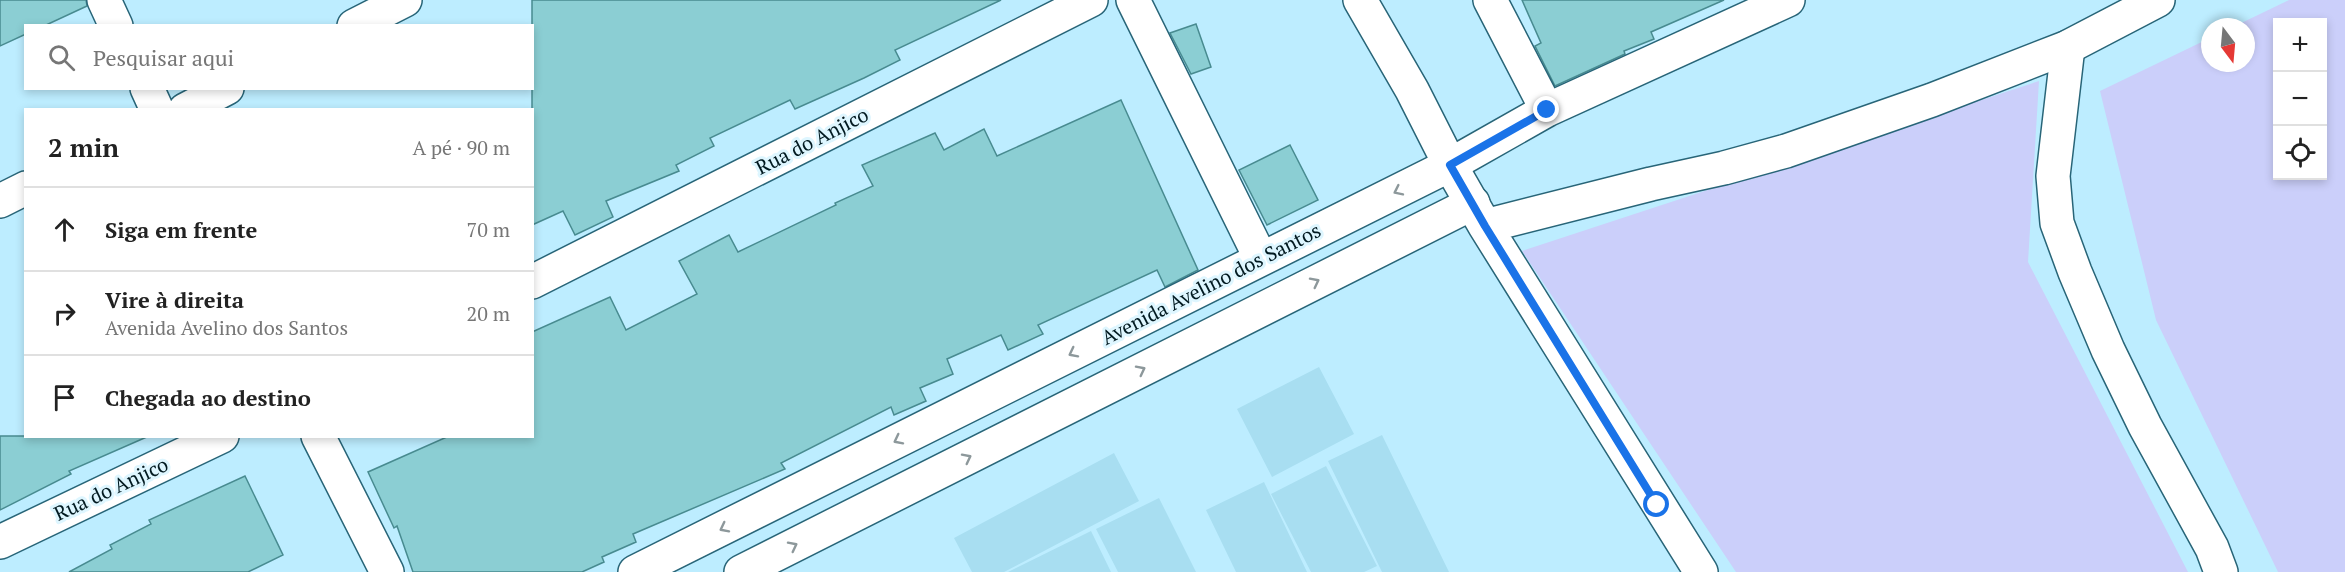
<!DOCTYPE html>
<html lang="pt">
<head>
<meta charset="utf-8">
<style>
  :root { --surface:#fff; --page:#f2f2f2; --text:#222; --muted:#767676; --line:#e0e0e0 }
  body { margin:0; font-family:"PT Serif",serif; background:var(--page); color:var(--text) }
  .controls { position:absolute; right:18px; top:18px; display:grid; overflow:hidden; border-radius:0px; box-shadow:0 3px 9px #0003 }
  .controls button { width:54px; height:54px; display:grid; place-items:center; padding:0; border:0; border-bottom:2px solid var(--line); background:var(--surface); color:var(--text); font:30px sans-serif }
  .compass { position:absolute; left:2201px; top:18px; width:54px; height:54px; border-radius:50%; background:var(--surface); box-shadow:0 3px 9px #0003; rotate:164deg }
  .stop { position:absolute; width:18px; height:18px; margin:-14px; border:4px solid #1a73e8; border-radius:50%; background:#fff }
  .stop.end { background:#1a73e8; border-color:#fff; box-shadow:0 2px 6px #0008 }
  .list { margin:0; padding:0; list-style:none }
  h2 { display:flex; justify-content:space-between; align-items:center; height:78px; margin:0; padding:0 24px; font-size:26px }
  h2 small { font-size:20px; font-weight:400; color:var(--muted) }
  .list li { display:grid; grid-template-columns:39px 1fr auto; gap:18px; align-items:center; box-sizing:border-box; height:84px; padding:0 24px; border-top:2px solid var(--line) }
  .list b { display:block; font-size:22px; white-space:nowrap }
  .list p { margin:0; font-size:20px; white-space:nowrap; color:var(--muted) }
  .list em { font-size:20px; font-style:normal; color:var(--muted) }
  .icon { flex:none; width:33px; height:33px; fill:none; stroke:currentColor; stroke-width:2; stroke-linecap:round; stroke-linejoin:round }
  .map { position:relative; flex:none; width:2345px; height:572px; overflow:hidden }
  .search { position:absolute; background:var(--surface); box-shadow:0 3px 9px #0003; left:24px; top:24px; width:510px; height:66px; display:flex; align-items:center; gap:15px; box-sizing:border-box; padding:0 21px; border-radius:0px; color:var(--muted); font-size:22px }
  .panel { position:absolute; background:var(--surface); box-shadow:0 3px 9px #0003; left:24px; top:108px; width:510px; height:330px; border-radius:0px }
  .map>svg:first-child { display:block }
  .built { fill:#a8def1 }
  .green { fill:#cbcffa; fill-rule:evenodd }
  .building { fill:#8bced3; stroke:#488b90; stroke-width:1.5 }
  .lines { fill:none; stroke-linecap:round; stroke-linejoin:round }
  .street-casing { stroke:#286578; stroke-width:36 }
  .secondary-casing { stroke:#286578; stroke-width:36 }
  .street { stroke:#fff; stroke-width:33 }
  .secondary { stroke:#fff; stroke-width:33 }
  .oneway { stroke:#8d989b }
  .route { stroke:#1a73e8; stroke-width:8 }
  .labels { text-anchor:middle; stroke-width:6; stroke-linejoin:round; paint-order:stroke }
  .street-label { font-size:20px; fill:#011920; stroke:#def6ff }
</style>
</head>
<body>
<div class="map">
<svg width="2345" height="572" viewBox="0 0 2345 572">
  <rect width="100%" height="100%" fill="#bdedff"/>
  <path class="built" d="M 1319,367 L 1354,434 L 1272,477 L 1237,409 Z
    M 1382,435 L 1449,572 L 1382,572 L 1328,461 Z
    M 1114,453 L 1139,501 L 1004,572 L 972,572 L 954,538 Z
    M 1326,466 L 1377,566 L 1364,572 L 1311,572 L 1271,494 Z
    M 1264,482 L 1307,572 L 1236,572 L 1206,510 Z
    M 1159,498 L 1196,572 L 1118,572 L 1096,529 Z
    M 1091,531 L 1111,572 L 1008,572 Z"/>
  <path class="green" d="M 2289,0 L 2345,0 L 2345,572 L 2278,572 L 2156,320 L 2100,91 L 2210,38 L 2210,63 L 2246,63 L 2246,27 L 2233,27 ZM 2278,22 L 2322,22 L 2322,176 L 2278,176 Z
    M 2039,81 L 2028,262 L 2188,572 L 1736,572 L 1522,251 Z"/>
  <path class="building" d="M 0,0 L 86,0 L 87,6 L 44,26 L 26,26 L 26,34 L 0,46 Z
    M 532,0 L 1001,0 L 895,50 L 900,60 L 864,78 L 795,109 L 790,100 L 710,138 L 714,146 L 676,165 L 679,171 L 606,201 L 613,217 L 575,235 L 563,211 L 532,225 Z
    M 1522,0 L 1724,0 L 1651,32 L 1654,39 L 1624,51 L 1625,54 L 1555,86 L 1535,46 L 1541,43 Z
    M 1196,24 L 1211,67 L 1191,74 L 1170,33 Z
    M 1121,100 L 1198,270 L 1165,287 L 1157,270 L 1038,325 L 1043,334 L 1008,350 L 1001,335 L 947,359 L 953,374 L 920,388 L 926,401 L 894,415 L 891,407 L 781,463 L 785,469 L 633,534 L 636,542 L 602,557 L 604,562 L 582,572 L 413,572 L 397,526 L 394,528 L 368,472 L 449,436 L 532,436 L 532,332 L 610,297 L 626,330 L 697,294 L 679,261 L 729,235 L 738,252 L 836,205 L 835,203 L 873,186 L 862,165 L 935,133 L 944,150 L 984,129 L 997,156 Z
    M 1290,145 L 1318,200 L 1267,225 L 1239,170 Z
    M 0,436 L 149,436 L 69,471 L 71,474 L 0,510 Z
    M 245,476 L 283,555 L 248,572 L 69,572 L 112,549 L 110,545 L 151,524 L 149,520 Z"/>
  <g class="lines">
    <g class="street-casing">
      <path id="street" d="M 104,0 L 116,26
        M 1133,0 L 1261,259
        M 1490,0 L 1547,110
        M 354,26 L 405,0
        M 2068,47 L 2053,176 L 2057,223 L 2075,272 L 2108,350 L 2145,426 L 2212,548 L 2221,572
        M 147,88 L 157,110
        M 185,110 L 227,88
        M 0,201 L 26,188
        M 532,282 L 1091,0
        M 318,436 L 387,572
        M 0,542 L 222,436
        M 635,572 L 1450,165 L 1547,110 L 1788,0
        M 741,572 L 1473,203"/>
    </g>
    <g class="secondary-casing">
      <path id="secondary" d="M 1360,0 L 1412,90 L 1450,165 L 1485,226 L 1701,572
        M 1485,226 L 1651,184 L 1724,168 L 1786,151 L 1932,100 L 2068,47 L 2158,0"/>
    </g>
    <use href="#street" class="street"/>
    <use href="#secondary" class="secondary"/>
  </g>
  <defs><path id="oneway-chevron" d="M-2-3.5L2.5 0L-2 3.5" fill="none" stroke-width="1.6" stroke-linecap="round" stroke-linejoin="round" transform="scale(1.5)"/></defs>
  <g class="oneway">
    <use href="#oneway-chevron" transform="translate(1398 191) rotate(154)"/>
    <use href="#oneway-chevron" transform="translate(1315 282) rotate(-27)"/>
    <use href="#oneway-chevron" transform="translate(1073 353) rotate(153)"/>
    <use href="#oneway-chevron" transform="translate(1141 370) rotate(-27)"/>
    <use href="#oneway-chevron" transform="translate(898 440) rotate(153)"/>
    <use href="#oneway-chevron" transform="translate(967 458) rotate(-27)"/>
    <use href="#oneway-chevron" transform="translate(724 528) rotate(153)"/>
    <use href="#oneway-chevron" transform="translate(793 546) rotate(-27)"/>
  </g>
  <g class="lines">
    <path class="route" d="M 1547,110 L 1450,165 L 1485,226 L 1657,505"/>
  </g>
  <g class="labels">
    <g class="street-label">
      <text transform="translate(812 141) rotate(-27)" y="7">Rua do Anjico</text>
      <text transform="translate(1211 284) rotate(-27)" y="7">Avenida Avelino dos Santos</text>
      <text transform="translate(111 489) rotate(-25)" y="7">Rua do Anjico</text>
    </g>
  </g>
</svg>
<div class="controls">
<button>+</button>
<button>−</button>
<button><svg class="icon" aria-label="locate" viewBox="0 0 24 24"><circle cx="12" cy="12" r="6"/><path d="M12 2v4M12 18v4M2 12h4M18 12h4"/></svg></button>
</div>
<svg class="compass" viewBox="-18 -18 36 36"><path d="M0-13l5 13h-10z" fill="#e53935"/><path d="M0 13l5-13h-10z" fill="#767676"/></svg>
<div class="stop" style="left:1657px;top:505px"></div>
<div class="stop end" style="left:1547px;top:110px"></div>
<div class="search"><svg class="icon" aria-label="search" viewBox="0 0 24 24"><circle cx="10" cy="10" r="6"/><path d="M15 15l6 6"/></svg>Pesquisar aqui</div>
<section class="panel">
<h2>2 min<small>A pé · 90 m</small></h2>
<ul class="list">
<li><svg class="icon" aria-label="ahead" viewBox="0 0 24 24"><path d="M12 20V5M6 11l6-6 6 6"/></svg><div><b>Siga em frente</b></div><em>70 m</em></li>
<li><svg class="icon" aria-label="right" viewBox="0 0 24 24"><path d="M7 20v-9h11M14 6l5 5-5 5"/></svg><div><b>Vire à direita</b><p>Avenida Avelino dos Santos</p></div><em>20 m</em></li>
<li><svg class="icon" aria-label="arrive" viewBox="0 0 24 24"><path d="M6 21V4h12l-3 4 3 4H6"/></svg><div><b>Chegada ao destino</b></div></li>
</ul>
</section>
</div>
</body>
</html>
